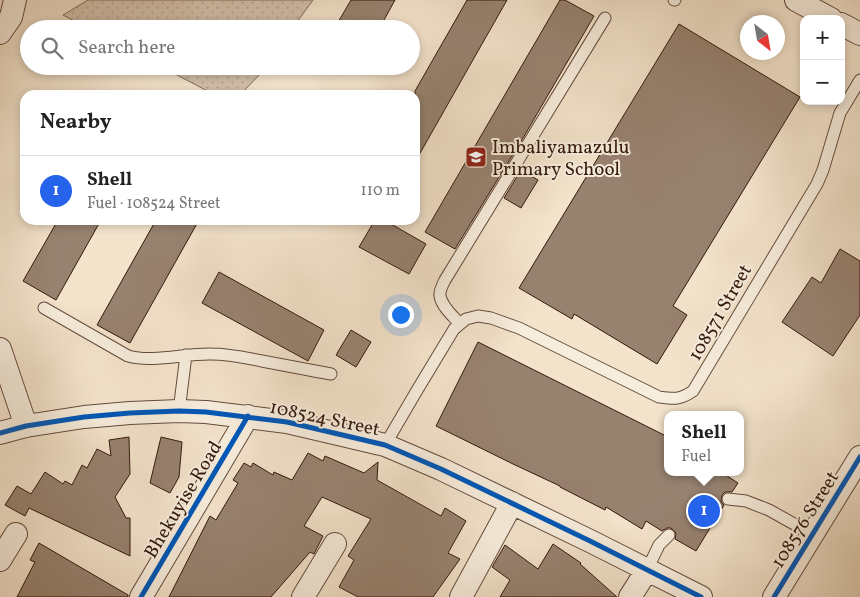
<!DOCTYPE html>
<html lang="en">
<head>
<meta charset="utf-8">
<style>
  :root { --surface:#fff; --page:#f2f2f2; --text:#222; --muted:#767676; --line:#e0e0e0; --accent:#2563eb }
  body { margin:0; font-family:Vollkorn,serif; background:var(--page); color:var(--text) }
  .controls { position:absolute; right:15px; top:15px; display:grid; overflow:hidden; border-radius:10px; box-shadow:0 2px 8px #0003 }
  .controls button { width:45px; height:45px; display:grid; place-items:center; padding:0; border:0; border-bottom:1px solid var(--line); background:var(--surface); color:var(--text); font:25px sans-serif }
  .compass { position:absolute; left:740px; top:15px; width:45px; height:45px; border-radius:50%; background:var(--surface); box-shadow:0 2px 8px #0003; rotate:149deg }
  .you { position:absolute; left:400px; top:314px; width:18px; height:18px; margin:-12px; border:4px solid #fff; border-radius:50%; background:#1a73e8; box-shadow:0 0 0 8px #1a73e833 }
  .badge { display:grid; place-items:center; width:32px; height:32px; border-radius:50%; background:var(--accent); color:#fff; font-size:16px; font-weight:700 }
  .pin { position:absolute; translate:-50% -50%; border:2px solid #fff; box-shadow:0 1px 5px #0006 }
  .popup { position:absolute; left:664px; top:411px; width:80px; height:65px; box-sizing:border-box; display:grid; place-content:center; border-radius:10px; background:var(--surface); filter:drop-shadow(0 1px 4px #0005); font-size:16px; white-space:nowrap; color:var(--muted) }
  .popup b { font-size:19px; color:var(--text) }
  .popup::after { content:''; position:absolute; left:50%; top:100%; margin-left:-10px; border:10px solid transparent; border-top-color:var(--surface) }
  .list { margin:0; padding:0; list-style:none }
  h2 { display:flex; justify-content:space-between; align-items:center; height:65px; margin:0; padding:0 20px; font-size:21px }
  h2 small { font-size:16px; font-weight:400; color:var(--muted) }
  .list li { display:grid; grid-template-columns:32px 1fr auto; gap:15px; align-items:center; box-sizing:border-box; height:70px; padding:0 20px; border-top:1px solid var(--line) }
  .list b { display:block; font-size:19px; white-space:nowrap }
  .list p { margin:0; font-size:16px; white-space:nowrap; color:var(--muted) }
  .list em { font-size:16px; font-style:normal; color:var(--muted) }
  .icon { flex:none; width:28px; height:28px; fill:none; stroke:currentColor; stroke-width:2; stroke-linecap:round; stroke-linejoin:round }
  .map { position:relative; flex:none; width:860px; height:597px; overflow:hidden }
  .search { position:absolute; background:var(--surface); box-shadow:0 2px 8px #0003; left:20px; top:20px; width:400px; height:55px; display:flex; align-items:center; gap:12px; box-sizing:border-box; padding:0 18px; border-radius:28px; color:var(--muted); font-size:19px }
  .panel { position:absolute; background:var(--surface); box-shadow:0 2px 8px #0003; left:20px; top:90px; width:400px; height:135px; border-radius:15px }
  .map>svg:first-child { display:block }
  .grass { fill:url(#grass-dots); stroke:#846c5c }
  .building { fill:#978270; stroke:#34180d }
  .lines { fill:none; stroke-linecap:round; stroke-linejoin:round }
  .lane-casing { stroke:#644b3c; stroke-width:13 }
  .street-casing { stroke:#644b3c; stroke-width:24 }
  .lane { stroke:#f7eddd; stroke-width:11 }
  .street { stroke:#f7eddd; stroke-width:22 }
  .cycleway-casing { stroke:#f7eddd; stroke-width:8 }
  .cycleway { stroke:#0057b8; stroke-width:5 }
  .labels { text-anchor:middle; stroke-width:4; stroke-linejoin:round; paint-order:stroke }
  .poi-label { font-size:19px; fill:#34180d; stroke:#f7eddd; text-anchor:start }
  .street-label { font-size:19px; fill:#34180d; stroke:#f7eddd }
</style>
</head>
<body>
<div class="map">
<svg width="860" height="597" viewBox="0 0 860 597">
  <defs>
    <pattern id="grass-dots" width="8" height="8" patternUnits="userSpaceOnUse" patternTransform="scale(1.25)"><rect width="8" height="8" fill="#d3c0ab"/><path d="M2 2h.1M6 6h.1" fill="none" stroke="#b6a492" stroke-width="1.8" stroke-linecap="round"/></pattern>
  </defs>
  <rect width="100%" height="100%" fill="#f3e3cb"/>
  <filter id="stains"><feTurbulence type="fractalNoise" baseFrequency=".004" numOctaves="4"/><feColorMatrix values="0 0 0 0 .2 0 0 0 0 .09 0 0 0 0 .02 0 0 0 .5 -.17"/></filter>
  <radialGradient id="worn" r=".72"><stop offset=".6" stop-color="#630" stop-opacity="0"/><stop offset="1" stop-color="#630" stop-opacity=".3"/></radialGradient>
  <path class="grass" d="M 88,0 L 313,0 L 292,29 L 89,29 L 63,15 Z
    M 160,66 L 266,66 L 260,74 L 240,95 L 215,95 Z"/>
  <path class="building" d="M 351,0 L 395,0 L 379,29 L 334,29 Z
    M 467,0 L 507,0 L 415,162 L 415,91 Z
    M 560,0 L 565,0 L 594,16 L 523,138 L 455,249 L 425,232 Z
    M 679,24 L 800,97 L 673,306 L 687,315 L 657,364 L 574,314 L 572,319 L 519,288 Z
    M 521,170 L 538,180 L 521,208 L 504,198 Z
    M 58,220 L 101,220 L 56,300 L 23,281 Z
    M 156,220 L 199,220 L 130,343 L 97,325 Z
    M 375,220 L 384,220 L 426,244 L 409,274 L 359,247 Z
    M 840,249 L 860,261 L 860,315 L 833,356 L 782,322 L 812,277 L 821,283 Z
    M 219,272 L 324,330 L 308,361 L 202,303 Z
    M 351,330 L 371,342 L 356,367 L 336,355 Z
    M 478,342 L 668,437 L 668,472 L 721,472 L 738,483 L 732,492 L 725,492 L 722,495 L 721,502 L 724,505 L 696,551 L 675,539 L 676,533 L 671,528 L 667,528 L 662,531 L 646,521 L 642,529 L 606,507 L 605,510 L 560,487 L 560,486 L 513,464 L 436,426 Z
    M 129,437 L 130,474 L 115,497 L 126,518 L 130,518 L 130,556 L 29,508 L 25,516 L 5,505 L 17,486 L 31,494 L 45,472 L 63,484 L 65,481 L 72,485 L 82,465 L 87,468 L 97,449 L 111,456 L 109,440 Z
    M 161,437 L 182,442 L 179,477 L 170,493 L 150,483 Z
    M 308,453 L 323,461 L 325,456 L 364,473 L 378,462 L 377,480 L 441,516 L 445,508 L 466,521 L 448,553 L 460,559 L 433,597 L 358,597 L 339,587 L 354,560 L 348,556 L 371,519 L 322,497 L 304,526 L 323,536 L 314,554 L 310,552 L 271,597 L 169,597 L 210,516 L 216,520 L 238,483 L 233,480 L 244,463 L 251,467 L 253,463 L 273,475 L 274,472 L 292,480 Z
    M 39,543 L 128,595 L 128,597 L 17,597 L 35,562 L 30,560 Z
    M 553,544 L 581,563 L 580,564 L 617,597 L 500,597 L 510,580 L 492,567 L 505,545 L 538,569 Z"/>
  <g class="lines">
    <g class="lane-casing">
      <path id="lane" d="M 674,0 L 675,0
        M 44,308 L 128,356 C 154,363 185,353 212,354 C 229,354 246,358 262,361 C 285,365 308,370 331,374
        M 460,324 C 453,316 442,307 440,296 C 439,291 443,284 445,280 L 605,18
        M 179,411 L 186,355
        M 385,445 L 416,392 L 454,329 L 466,319 L 478,316 L 491,318 L 519,328 L 659,397 C 674,399 680,400 693,391 L 817,184 L 823,170 L 840,113 L 860,80
        M 728,499 L 746,501 L 769,510 L 812,534
        M 647,570 L 659,545 L 669,535"/>
    </g>
    <g class="street-casing">
      <path id="street" d="M 796,0 L 831,19
        M 841,24 L 860,34
        M 0,33 L 11,17 L 15,0
        M 0,349 L 26,426
        M 0,433 L 26,426 L 84,417 L 130,413 L 179,411 L 206,412 L 287,422 L 351,437 L 385,445 L 441,469 L 590,541 L 701,597
        M 0,560 L 16,534
        M 141,597 L 248,416
        M 303,597 L 335,544
        M 461,597 L 512,503
        M 630,597 L 647,570
        M 774,597 L 860,457"/>
    </g>
    <use href="#lane" class="lane"/>
    <use href="#street" class="street"/>
    <g class="cycleway-casing">
      <path id="cycleway" d="M 0,433 L 26,426 L 84,417 L 130,413 L 179,411 L 206,412 L 287,422 L 351,437 L 385,445 L 441,469 L 590,541 L 701,597
        M 141,597 L 248,416
        M 774,597 L 860,457"/>
    </g>
    <use href="#cycleway" class="cycleway"/>
  </g>
  <defs>
    <g id="school-square" transform="scale(1.125)"><rect x="-9" y="-9" width="18" height="18" rx="4" fill="#8f2418" stroke="#f7eddd"/><path d="M0-5L7-2L0 1L-7-2ZM-4 1L0 2.5L4 1V4Q0 6-4 4Z" fill="#fff"/></g>
  </defs>
  <g fill-rule="evenodd">
    <use href="#school-square" x="476" y="157"/>
  </g>
  <g class="labels">
    <g class="poi-label">
      <text x="492" y="153">Imbaliyamazulu<tspan x="492" dy="22">Primary School</tspan></text>
    </g>
    <g class="street-label">
      <text transform="translate(719 312) rotate(-60)" y="7">108571 Street</text>
      <text transform="translate(325 417) rotate(12)" y="7">108524 Street</text>
      <text transform="translate(182 499) rotate(-59)" y="7">Bhekuyise Road</text>
      <text transform="translate(804 519) rotate(-58)" y="7">108576 Street</text>
    </g>
  </g>
  <rect width="100%" height="100%" filter="url(#stains)"/>
  <rect width="100%" height="100%" fill="url(#worn)"/>
</svg>
<div class="controls">
<button>+</button>
<button>−</button>
</div>
<svg class="compass" viewBox="-18 -18 36 36"><path d="M0-13l5 13h-10z" fill="#e53935"/><path d="M0 13l5-13h-10z" fill="#767676"/></svg>
<div class="you"></div>
<div class="pin badge" style="left:704px;top:511px">1</div>
<div class="popup"><b>Shell</b>Fuel</div>
<div class="search"><svg class="icon" aria-label="search" viewBox="0 0 24 24"><circle cx="10" cy="10" r="6"/><path d="M15 15l6 6"/></svg>Search here</div>
<section class="panel">
<h2>Nearby<small></small></h2>
<ul class="list">
<li><span class="badge">1</span><div><b>Shell</b><p>Fuel · 108524 Street</p></div><em>110 m</em></li>
</ul>
</section>
</div>
</body>
</html>
